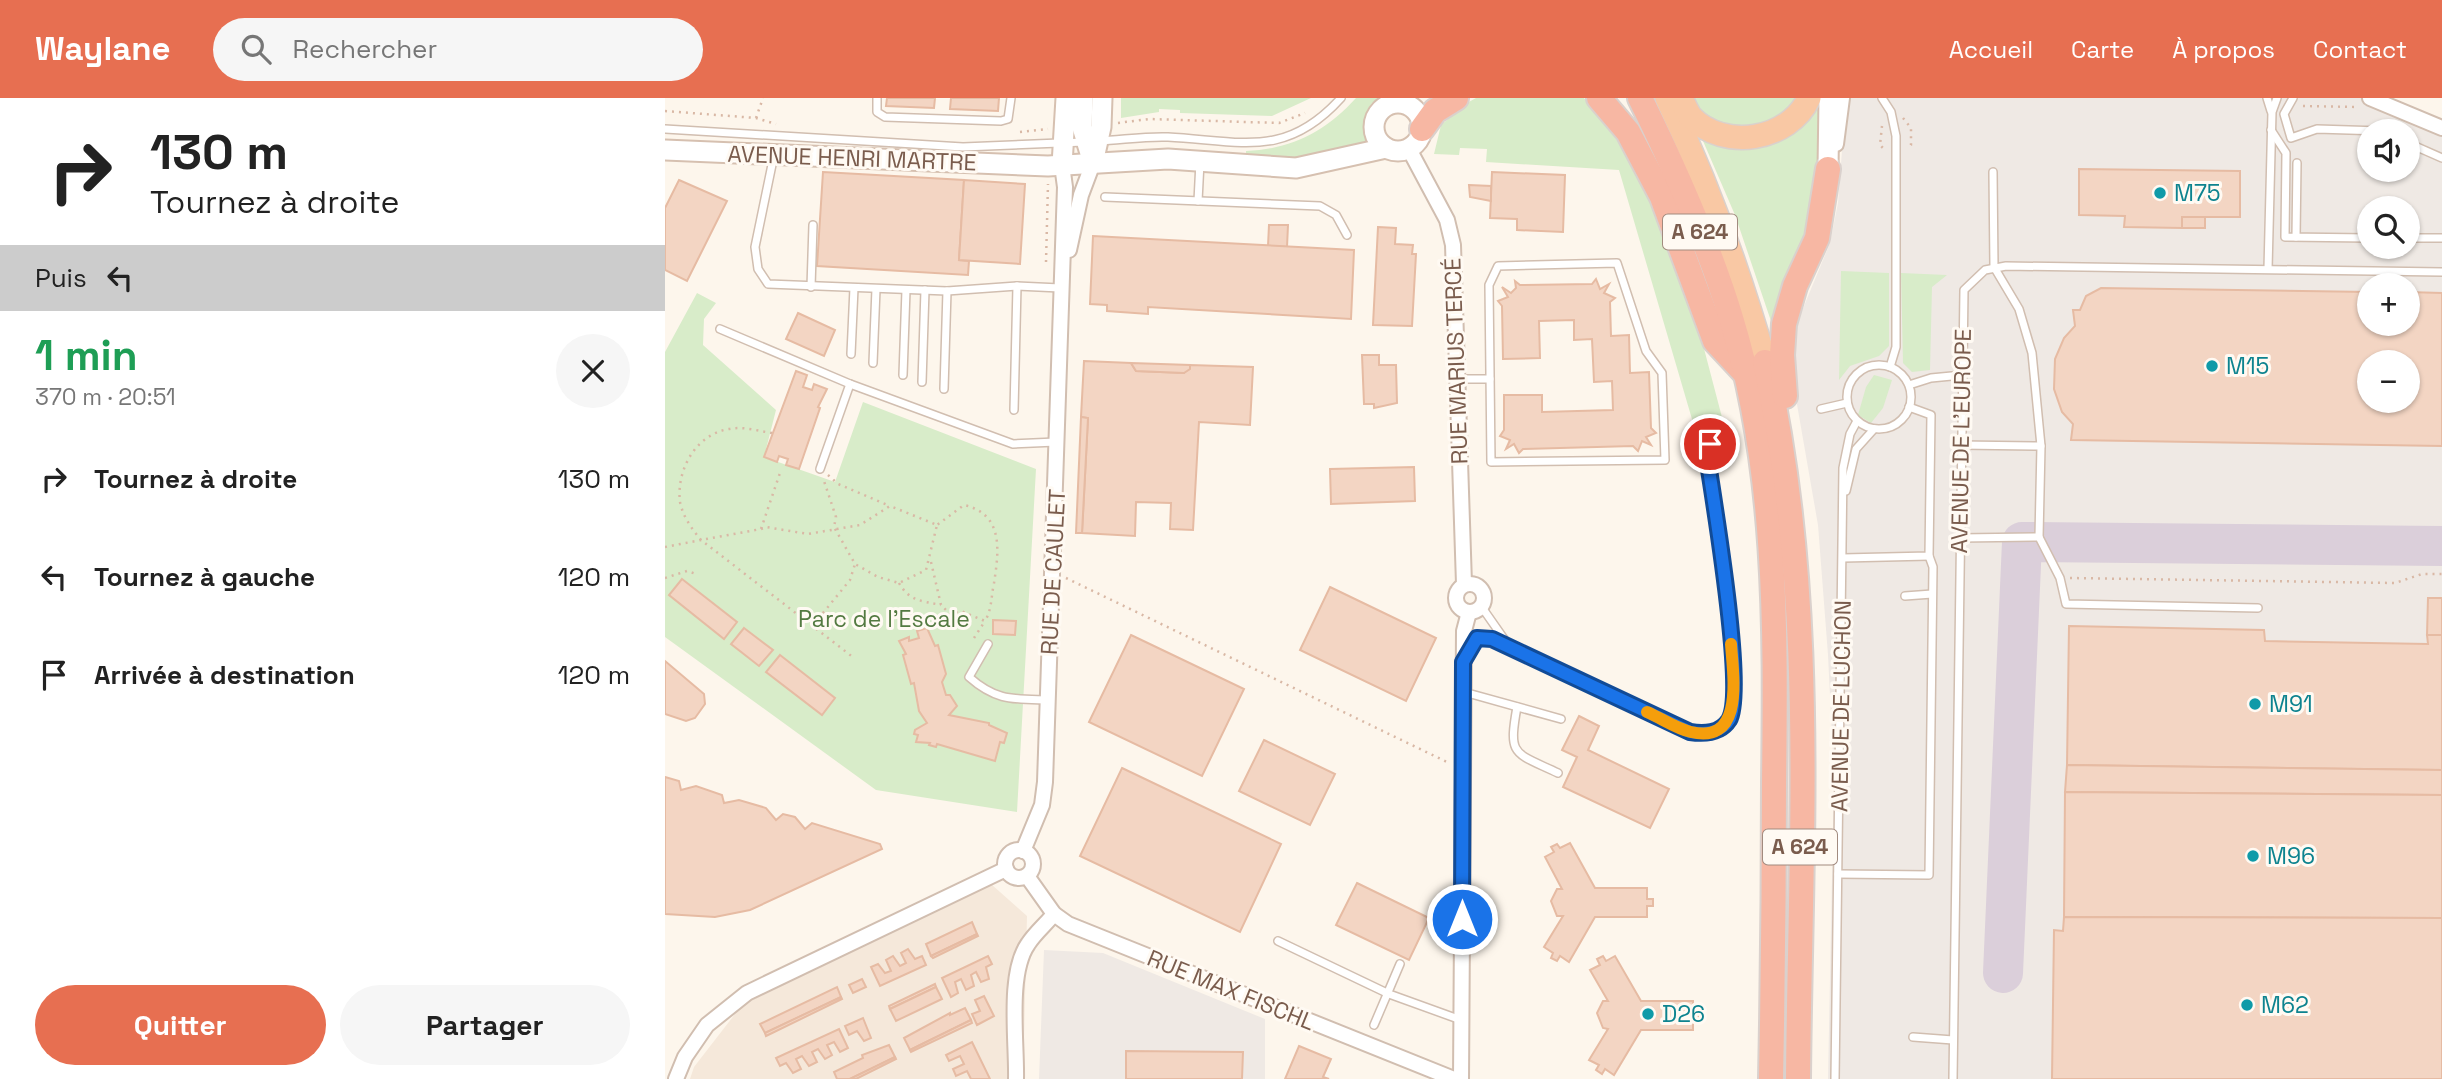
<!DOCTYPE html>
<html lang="fr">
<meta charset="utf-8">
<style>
body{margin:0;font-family:"Space Grotesk",sans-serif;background:#f6f6f6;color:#222;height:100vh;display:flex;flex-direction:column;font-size:26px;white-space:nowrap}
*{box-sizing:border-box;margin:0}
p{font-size:23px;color:#767676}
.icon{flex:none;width:38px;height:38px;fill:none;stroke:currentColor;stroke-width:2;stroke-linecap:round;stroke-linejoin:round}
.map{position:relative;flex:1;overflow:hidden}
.sheet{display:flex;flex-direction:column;background:#fff;width:665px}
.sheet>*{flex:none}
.hud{background:#fff;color:#222;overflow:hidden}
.controls{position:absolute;left:1692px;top:21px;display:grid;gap:14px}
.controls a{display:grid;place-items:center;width:63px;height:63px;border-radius:50%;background:#fff;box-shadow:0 2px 5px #0004;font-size:35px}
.pin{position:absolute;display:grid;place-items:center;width:60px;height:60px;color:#fff;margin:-30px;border:4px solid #fff;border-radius:50%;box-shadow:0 2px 7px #0007}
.me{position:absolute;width:77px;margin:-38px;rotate:0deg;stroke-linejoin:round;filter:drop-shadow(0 0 5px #0008)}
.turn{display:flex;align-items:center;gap:24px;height:147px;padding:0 35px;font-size:32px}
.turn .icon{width:91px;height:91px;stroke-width:2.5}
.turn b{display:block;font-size:49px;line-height:60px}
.then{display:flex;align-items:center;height:66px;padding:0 35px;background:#0003;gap:14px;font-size:26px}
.round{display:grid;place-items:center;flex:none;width:74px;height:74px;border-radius:37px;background:#f6f6f6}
.overview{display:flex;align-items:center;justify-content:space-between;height:119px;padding:0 35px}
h1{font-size:42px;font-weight:600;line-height:52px;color:#1e9e55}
.action{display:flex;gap:14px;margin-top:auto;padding:14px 35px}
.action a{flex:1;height:80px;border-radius:42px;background:#e76f51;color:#fff;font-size:28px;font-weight:600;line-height:80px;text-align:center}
.action a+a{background:#f6f6f6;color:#222}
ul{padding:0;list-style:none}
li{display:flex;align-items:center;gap:21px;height:98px;padding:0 35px}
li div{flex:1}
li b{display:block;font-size:26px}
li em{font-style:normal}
header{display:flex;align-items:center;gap:42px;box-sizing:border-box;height:98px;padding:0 35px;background:#e76f51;color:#fff}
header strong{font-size:33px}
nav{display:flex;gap:38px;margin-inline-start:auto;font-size:24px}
.search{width:490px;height:63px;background:#f6f6f6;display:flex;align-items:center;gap:18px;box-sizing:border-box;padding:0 24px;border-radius:38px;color:#767676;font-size:26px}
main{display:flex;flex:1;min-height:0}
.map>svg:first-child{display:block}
.residential{fill:#f5e8da}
.industrial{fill:#efe9e4;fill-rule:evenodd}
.green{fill:#d8ecc9}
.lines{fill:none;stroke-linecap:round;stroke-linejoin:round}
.taxiway{stroke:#dbcfda;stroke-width:40}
.building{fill:#f3d5c3;stroke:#e6bba3;stroke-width:2;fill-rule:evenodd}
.service-casing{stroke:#d1beb0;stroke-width:10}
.minor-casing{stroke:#d1beb0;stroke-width:18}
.secondary-casing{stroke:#d6c0b0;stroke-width:23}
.trunk-casing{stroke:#dad1cd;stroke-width:26}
.motorway-casing{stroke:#dad1cd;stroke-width:28}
.path{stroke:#d9b8a5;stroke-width:2.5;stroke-dasharray:2 5;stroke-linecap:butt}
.service{stroke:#fff;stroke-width:7}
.minor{stroke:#fff;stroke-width:14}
.secondary{stroke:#fff;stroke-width:19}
.trunk{stroke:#f9c8a4;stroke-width:23}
.motorway{stroke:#f7b7a3;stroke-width:24}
.route-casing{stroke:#114b97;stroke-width:18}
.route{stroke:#1a73e8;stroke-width:12}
.slow{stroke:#f59e0b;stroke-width:12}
.culture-dot{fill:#0f9aa8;stroke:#fffaf3;stroke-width:2.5}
.labels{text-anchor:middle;stroke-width:6;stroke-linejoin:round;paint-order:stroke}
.shield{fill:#fffaf3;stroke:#a28b7f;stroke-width:2}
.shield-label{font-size:21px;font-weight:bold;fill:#7a5c4d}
.street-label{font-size:23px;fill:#7a5c4d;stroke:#fffaf3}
.culture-label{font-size:23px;fill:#0d838f;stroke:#fffaf3;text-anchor:start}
.park-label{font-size:23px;fill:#537a41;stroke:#fffaf3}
</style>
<header>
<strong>Waylane</strong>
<div class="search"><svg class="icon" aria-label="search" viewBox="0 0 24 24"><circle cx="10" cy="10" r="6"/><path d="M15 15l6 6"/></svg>Rechercher</div>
<nav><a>Accueil</a><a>Carte</a><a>À propos</a><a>Contact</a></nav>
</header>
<main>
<section class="sheet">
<div class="hud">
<div class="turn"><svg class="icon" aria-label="right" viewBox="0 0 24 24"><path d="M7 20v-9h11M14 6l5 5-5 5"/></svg><div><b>130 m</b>Tournez à droite</div></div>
<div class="then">Puis<svg class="icon" aria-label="left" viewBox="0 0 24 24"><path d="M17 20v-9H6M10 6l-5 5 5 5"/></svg></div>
</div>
<div class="overview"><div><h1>1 min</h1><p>370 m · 20:51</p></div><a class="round"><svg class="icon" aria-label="close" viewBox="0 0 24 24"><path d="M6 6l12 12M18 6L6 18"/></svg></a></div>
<ul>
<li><svg class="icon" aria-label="right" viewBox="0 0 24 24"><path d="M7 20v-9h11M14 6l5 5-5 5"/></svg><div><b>Tournez à droite</b></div><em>130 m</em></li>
<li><svg class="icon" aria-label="left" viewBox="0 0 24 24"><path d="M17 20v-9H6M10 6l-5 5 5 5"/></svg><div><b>Tournez à gauche</b></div><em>120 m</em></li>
<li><svg class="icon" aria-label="arrive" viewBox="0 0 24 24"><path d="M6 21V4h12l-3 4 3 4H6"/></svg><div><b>Arrivée à destination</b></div><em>120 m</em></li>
</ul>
<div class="action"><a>Quitter</a><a>Partager</a></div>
</section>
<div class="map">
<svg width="1777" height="981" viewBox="0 0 1777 981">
<rect width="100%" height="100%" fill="#fdf6ec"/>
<path class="residential" d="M326 786 362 818 358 981H25L29 969 77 907Z"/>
<g class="industrial">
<path d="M1181 0H1705L1777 30V981H1163L1169 679 1163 557 1153 427 1122 249 1165 145 1173 105ZM1704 33H1743V72H1704ZM1704 110H1743V149H1704ZM1704 187H1743V226H1704ZM1704 264H1743V303H1704Z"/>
<path d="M379 852 438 855 600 921V981H374Z"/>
</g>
<g class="green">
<path d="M456 0H646L607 18 515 15V12L494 11V14L456 20Z"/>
<path d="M691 0H714C697 10 698 27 701 45L644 60 581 58V53C627 51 660 34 691 0Z"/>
<path d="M811 0H919L966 60 985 102 1037 243 1059 327 1029 328 954 72 821 64 822 51 795 50 794 57 769 56 776 27 783 21 782 16Z"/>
<path d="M1024 0H1134L1120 15 1100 26 1078 31 1043 21Z"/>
<path d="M1156 0V49L1145 131 1108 229 1070 117 1035 36 1065 44Z"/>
<path d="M1176 173 1224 175V248L1214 258 1185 268 1174 282Z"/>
<path d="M1236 175 1282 177 1267 189 1265 272 1247 274 1238 265Z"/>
<path d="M32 195 51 205 39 221 38 247 111 312 99 359 170 384 198 304 371 371 352 714 211 692 0 539V254Z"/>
<path d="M1209 277 1227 282 1218 310 1206 325 1193 317 1201 289Z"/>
</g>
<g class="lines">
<path class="taxiway" d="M1338 875 1357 444 1777 448"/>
</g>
<g class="building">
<path d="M222 0H270L269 10 221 8Z"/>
<path d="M286 0H334L333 13 285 11Z"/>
<path d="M1414 71 1575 73V119H1517V130L1459 129 1460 118 1414 117Z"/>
<path d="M158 74 299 82 294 162 304 163 303 177 152 168Z"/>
<path d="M827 74 900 77 898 134 852 132V121L825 120Z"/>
<path d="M14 82 62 103 22 183 0 172V110Z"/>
<path d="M299 82 360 86 355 166 294 162Z"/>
<path d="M804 87 826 88V103L805 99Z"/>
<rect x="1517" y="119" width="23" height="11"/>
<path d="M604 127H623L622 149 603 148Z"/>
<path d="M713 129 731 130 730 146 748 147 747 156H751L747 228 708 227Z"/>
<path d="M428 138 689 152 686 221 483 209V216L442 213V207L425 206Z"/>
<path d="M931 181 935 191 944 186 939 195 950 200 945 204 946 238 964 237 965 275 984 274 986 330 991 335 981 339 986 347 977 343 973 353 968 348 858 351 854 355 849 346 841 351 845 342 835 338 839 332V297H877V314L948 312 947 283 929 284 927 241 909 242V222L874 223 875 260 838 261 837 208 833 203 843 199 837 189 846 195 851 190 850 183 855 187 927 186Z"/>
<path d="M1436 190 1704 194V226H1743V194L1777 195V348L1406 342 1408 326 1397 314 1389 291 1390 261 1399 240 1410 228 1408 212H1415L1421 198ZM1704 264H1743V303H1704Z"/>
<path d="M133 215 170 232 159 258 121 241Z"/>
<path d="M697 257H714V267H731L732 305 709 310V306H699Z"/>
<path d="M419 263 466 265 471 273 519 275 525 267 588 269 585 327 534 324 528 432 505 431 506 405 471 404 470 438 417 435 423 320 416 319Z"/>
<path d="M466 265 525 267V271L519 275 471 273Z"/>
<path d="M131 273 142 277 138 289 147 292 149 286 162 291 153 309 155 310 134 371 121 367 123 361 114 358 112 364 99 359Z"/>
<path d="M416 319 423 320 417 435H411Z"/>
<path d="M749 369 750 403 666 406 665 371Z"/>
<path d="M17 481 72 524 59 541 4 497Z"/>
<path d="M665 489 771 540 741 603 635 552Z"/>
<path d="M1763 500H1777V537H1762Z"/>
<path d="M328 522 351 523 350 537 328 536Z"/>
<path d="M1404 528 1599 532 1600 543 1763 546 1762 537H1777V672L1402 667Z"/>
<path d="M79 530 108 552 94 568 66 546Z"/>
<path d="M262 530 270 548 273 547 281 576 277 584 281 597H285L292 608 284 617 324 625V627L342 635 339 645 335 644 334 648 330 663 272 646 271 649 264 647 265 645 251 644 253 637 249 636 250 632 262 625 254 613 249 585 246 586 238 557 241 556 234 543 244 539V543L254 540 252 533Z"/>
<path d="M466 537 579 591 537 678 424 624Z"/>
<path d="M115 557 170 600 157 617 101 574Z"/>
<path d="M0 563 39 596 40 606 30 620 21 623 0 616Z"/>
<path d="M914 618 934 628 923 652 1004 691 985 730 898 689 912 659 897 652Z"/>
<path d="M599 642 670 676 645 727 574 693Z"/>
<path d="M1402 667 1777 672V697L1400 694Z"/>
<path d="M457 670 616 746 575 834 415 758Z"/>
<path d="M0 679 14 683 16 692 31 688 57 697 59 705 74 702 101 710 111 722 118 716 130 719 140 731 147 725 215 746 217 751 85 812 50 819 0 816Z"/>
<path d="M1400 694 1777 697V820L1399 819Z"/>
<path d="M905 745 930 790H982V801H988V808H982V819H930L904 864 895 858 892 863 886 860 888 855 879 849 898 818H892L886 803 892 791H897L880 759 889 754 886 749 892 746 895 750Z"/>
<path d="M692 785 764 820 744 862 671 827Z"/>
<path d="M1399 819 1777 820V981H1387L1389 832 1398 833Z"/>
<path d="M307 824 312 836 266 858 261 846Z"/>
<path d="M312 836 313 838 268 860 266 858Z"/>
<path d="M243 851 250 861 257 858 261 867 215 888 206 869 213 866 220 875 226 873 221 862 228 858 235 868 241 865 236 855Z"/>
<path d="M323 858 327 866 321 869 324 881 316 884 311 874 306 877 309 888 301 892 296 881 290 884 293 895 286 899 277 880Z"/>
<path d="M938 858 941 863 950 858 976 903H1028V914H1034V921H1028V932H976L949 977 940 971 937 976 931 972 934 967 924 962 943 931 938 930 932 915 938 903H943L925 872 935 867 932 861Z"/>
<path d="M197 881 201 889 188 895 184 887Z"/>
<path d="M270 886 271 889 225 911 224 908Z"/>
<path d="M172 889 176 899 100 935 95 926Z"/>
<path d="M271 889 277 901 231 923 225 911Z"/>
<path d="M319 898 329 918 312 927 307 916 315 913 310 902Z"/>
<path d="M176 899 177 901 101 938 100 935Z"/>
<path d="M300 910 306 922 245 952 239 940 285 915V917Z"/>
<path d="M198 920 206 940 199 943 192 933 184 937 180 928Z"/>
<path d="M306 922 307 925 246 954 245 952Z"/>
<path d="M174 931 183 950 175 954 169 944 162 947 167 957 160 961 153 951 147 954 152 964 144 968 137 958 131 961 136 971 128 975 121 965 115 968 111 960Z"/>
<path d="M307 944 325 981H306L302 973 291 978 288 971 299 966 295 958 284 963 281 957Z"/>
<path d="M224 947 230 959 185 981H172L169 974 198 960 197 957Z"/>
<path d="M634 948 666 961 658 979 664 981H620Z"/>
<path d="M461 953 578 954 577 981H461Z"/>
<path d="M230 959 231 961 191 981H185Z"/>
</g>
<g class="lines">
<g class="service-casing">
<g id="service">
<path d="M212 0V14L220 19 336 23 343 21 346 0"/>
<path d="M1217 0 1226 14 1231 38V249L1225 269"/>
<path d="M1602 0 1606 13"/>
<path d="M1628 0 1619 16 1626 40 1652 31 1716 33"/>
<path d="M0 31 298 49 419 44"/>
<path d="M1606 32 1621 55 1620 139 1704 140"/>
<path d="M434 43C457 42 480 38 503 39 577 43 621 61 676 0"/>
<path d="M1743 45 1777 60"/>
<path d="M109 57 90 149 93 171 103 186 282 193 352 188 395 190"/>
<path d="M1328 74 1329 169 1354 211 1367 255 1376 348 1374 439"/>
<path d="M440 99 655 108 671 117 682 137"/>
<path d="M533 103 535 64"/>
<path d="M1631 139 1632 65"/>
<path d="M1743 140H1777"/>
<path d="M952 165 981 253 997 275 1000 362 826 364 824 187 833 168Z"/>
<path d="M1603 171 1607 14 1612 0"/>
<path d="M146 189 148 127"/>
<path d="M55 231 185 286 348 346 391 344"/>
<path d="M186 256 189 190"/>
<path d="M208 265 211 191"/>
<circle cx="1214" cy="299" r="32"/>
<path d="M238 277 241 192"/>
<path d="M792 281H825"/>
<path d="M257 284 260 192"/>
<path d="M1244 287 1266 280 1297 277"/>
<path d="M279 291 282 193"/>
<path d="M1156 311 1182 305"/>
<path d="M349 312 352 188"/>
<path d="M1295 347 1376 348"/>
<path d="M155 371 185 286"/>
<path d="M1181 393 1191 351 1209 331"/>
<path d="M1295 440 1374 439 1395 480 1401 506 1593 510"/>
<path d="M1178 460 1264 458 1266 317 1244 309"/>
<path d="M1240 498 1267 496"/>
<path d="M816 508 844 548 1025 634C1039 636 1055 636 1064 622 1081 594 1049 406 1043 365 1044 351 1045 339 1059 333"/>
<path d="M323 546 304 579C331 603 348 601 382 602"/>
<path d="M802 557 812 540 818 538 841 547"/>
<path d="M799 594 896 621"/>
<path d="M852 609C843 659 849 654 893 675"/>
<path d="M1173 776 1264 777 1268 469 1264 458"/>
<path d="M613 843 724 896 796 922"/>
<path d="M709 927 735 866"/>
<path d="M1248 939 1288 942"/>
<path d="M1170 981 1178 370 1185 336 1192 323"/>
<path d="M1288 981 1299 192 1320 172 1341 168 1777 174"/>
</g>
</g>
<g class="minor-casing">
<g id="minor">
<path d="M1705 0 1777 30"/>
<path d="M1171 46 1177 0"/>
<path d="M744 51 782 122 788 147 799 486"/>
<path d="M404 152 416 97 428 65"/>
<circle cx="805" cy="500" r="14"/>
<circle cx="354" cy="766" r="14"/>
<path d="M358 753 377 707 380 684 400 89 397 67"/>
<path d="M362 778 389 816 403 826 789 981"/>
<path d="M11 981 20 959 42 927 82 895 341 771"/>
<path d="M351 981C352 944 342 876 363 846 370 835 381 826 389 816"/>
<path d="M796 981 799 533 804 514"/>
</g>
</g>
<g class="secondary-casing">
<g id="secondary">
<path d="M418 0 417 29 428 65"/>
<circle cx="733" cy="29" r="24"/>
<path d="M0 52 383 68 503 61 631 70 721 50"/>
<path d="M428 65 436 29 437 0"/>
<path d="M397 67 401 0"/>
<path d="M1163 71 1164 0"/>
</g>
</g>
<g class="trunk-casing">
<g id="trunk">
<path d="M1002 0C1043 86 1074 173 1100 264"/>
<path d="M1016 0C1019 6 1022 14 1026 19 1059 53 1124 43 1144 0"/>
</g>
</g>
<g class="motorway-casing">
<g id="motorway">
<path d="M934 0 963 34 997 99 1050 243 1078 273"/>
<path d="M975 0C1010 71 1043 144 1066 220 1112 370 1111 529 1109 685 1109 784 1108 882 1106 981"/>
<path d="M757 31 770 13 791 0"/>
<path d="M1100 264C1153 499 1135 742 1133 981"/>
<path d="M1120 298 1117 257 1119 226 1130 188 1152 140 1163 71"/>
</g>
</g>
<g class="path">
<path d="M744 8 745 0"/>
<path d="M1638 8 1694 9"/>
<path d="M0 13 91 20 111 26"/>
<path d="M91 20 98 0"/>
<path d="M1238 20 1246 30V47L1243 51"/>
<path d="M453 25 484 21 614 25 640 15"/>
<path d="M1217 28 1215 47 1221 53"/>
<path d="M355 34 383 31"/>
<path d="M381 164 383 86"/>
<path d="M107 335C93 333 78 328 64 331 31 336 11 372 15 404 18 419 27 431 36 442L96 431 116 372"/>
<path d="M163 377 173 386 225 408"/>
<path d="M96 431 101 429 143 436 195 427 225 408 272 427 261 472 234 485 213 479 190 466 169 429 171 419 158 380"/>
<path d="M0 449 36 442 189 560"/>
<path d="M266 464 276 507 285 516 296 513 320 523C327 511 326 499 329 485 334 453 339 416 299 407L272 427"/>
<path d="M0 480 22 473 31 476"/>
<path d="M401 480 782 664"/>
<path d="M1405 480 1730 485 1757 476H1777"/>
<path d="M234 485C244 503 257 503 276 507"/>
<path d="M149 526 185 482 190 466"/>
<path d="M309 540 320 523"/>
</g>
<use href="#service" class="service"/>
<use href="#minor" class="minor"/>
<use href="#secondary" class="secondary"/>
<use href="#trunk" class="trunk"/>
<use href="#motorway" class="motorway"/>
</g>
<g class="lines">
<g class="route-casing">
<path id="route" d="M797 821 798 564 812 540 827 541 1025 634C1039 636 1055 636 1064 622 1081 594 1049 406 1043 365L1045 346"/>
</g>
<use href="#route" class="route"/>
<path class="slow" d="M982 614C996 620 1012 631 1026 634 1080 647 1068 577 1066 546"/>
</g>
<g class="culture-dot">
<circle cx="1495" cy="95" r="7"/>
<circle cx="1547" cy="268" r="7"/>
<circle cx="1590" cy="606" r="7"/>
<circle cx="1588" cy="758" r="7"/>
<circle cx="1582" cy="907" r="7"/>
<circle cx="983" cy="916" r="7"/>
</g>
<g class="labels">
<g class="shield">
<rect x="998" y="116.5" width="74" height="35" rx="5"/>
<rect x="1098" y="731.5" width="74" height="35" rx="5"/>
</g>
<g class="shield-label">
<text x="1035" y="141">A 624</text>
<text x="1135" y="756">A 624</text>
</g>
<g class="street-label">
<text transform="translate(187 60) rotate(2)" y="8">AVENUE HENRI MARTRE</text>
<text transform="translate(791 263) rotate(-92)" y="8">RUE MARIUS TERCÉ</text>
<text transform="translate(1296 343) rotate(-89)" y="8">AVENUE DE L'EUROPE</text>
<text transform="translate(388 474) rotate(-87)" y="8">RUE DE CAULET</text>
<text transform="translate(1176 608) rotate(-89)" y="8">AVENUE DE LUCHON</text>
<text transform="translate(566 892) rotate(22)" y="8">RUE MAX FISCHL</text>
</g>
<g class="culture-label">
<text x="1509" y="103">M75</text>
<text x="1561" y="276">M15</text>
<text x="1604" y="614">M91</text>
<text x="1602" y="766">M96</text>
<text x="1596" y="915">M62</text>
<text x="997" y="924">D26</text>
</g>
<g class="park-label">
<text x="219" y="529">Parc de l’Escale</text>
</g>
</g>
</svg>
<div class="controls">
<a><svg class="icon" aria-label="sound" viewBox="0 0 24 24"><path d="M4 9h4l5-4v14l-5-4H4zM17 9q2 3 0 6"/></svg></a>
<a><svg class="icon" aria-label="search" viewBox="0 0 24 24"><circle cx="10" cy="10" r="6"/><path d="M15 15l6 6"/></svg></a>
<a>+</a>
<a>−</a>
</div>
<div class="pin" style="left:1045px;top:346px;background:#d93025"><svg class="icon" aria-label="arrive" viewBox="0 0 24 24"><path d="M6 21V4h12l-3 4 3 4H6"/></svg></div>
<svg class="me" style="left:797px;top:821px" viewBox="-20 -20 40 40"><circle r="17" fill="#1a73e8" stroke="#fff" stroke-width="3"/><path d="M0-11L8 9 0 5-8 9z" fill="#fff"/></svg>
</div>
</main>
